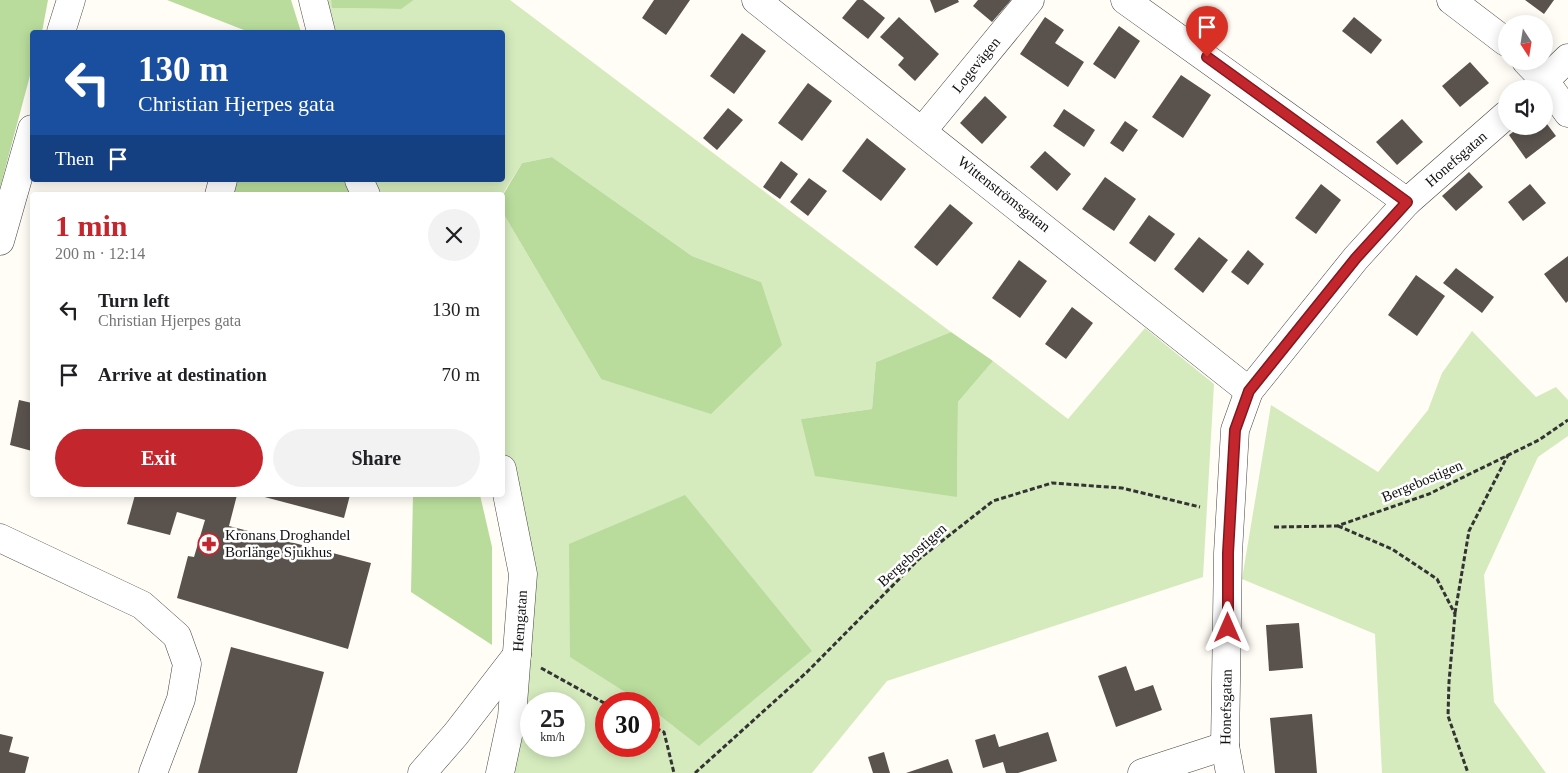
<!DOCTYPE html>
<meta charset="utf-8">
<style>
body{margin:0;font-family:"Times New Roman",serif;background:#f2f2f2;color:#202124;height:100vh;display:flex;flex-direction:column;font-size:19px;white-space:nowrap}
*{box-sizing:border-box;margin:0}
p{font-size:16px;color:#757577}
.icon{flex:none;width:28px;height:28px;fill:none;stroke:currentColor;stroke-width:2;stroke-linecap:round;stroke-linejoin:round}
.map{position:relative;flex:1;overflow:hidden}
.side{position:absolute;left:30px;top:192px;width:475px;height:305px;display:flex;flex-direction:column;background:#fff;border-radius:5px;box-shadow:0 2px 12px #0003}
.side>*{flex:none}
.banner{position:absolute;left:30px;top:30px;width:475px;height:152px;border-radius:5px;box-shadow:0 2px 12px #0003;background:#1a4fa0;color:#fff;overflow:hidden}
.needle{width:32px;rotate:168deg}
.controls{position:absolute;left:1498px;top:15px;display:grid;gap:10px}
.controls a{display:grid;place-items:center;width:55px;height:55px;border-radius:50%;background:#fff;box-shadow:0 2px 12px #0003;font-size:25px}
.speed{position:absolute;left:520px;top:692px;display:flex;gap:10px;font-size:25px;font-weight:700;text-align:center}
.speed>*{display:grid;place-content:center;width:65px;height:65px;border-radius:50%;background:#fff;box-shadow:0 2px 12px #0003;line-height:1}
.speed small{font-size:12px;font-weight:400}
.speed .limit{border:8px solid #d22;background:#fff;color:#111}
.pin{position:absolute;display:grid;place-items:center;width:42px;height:42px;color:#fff;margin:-51px -21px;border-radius:50% 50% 50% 0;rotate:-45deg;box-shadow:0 0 5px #0007}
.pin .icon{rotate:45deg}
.me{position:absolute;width:55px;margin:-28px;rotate:0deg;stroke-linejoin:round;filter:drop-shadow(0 0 4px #0008)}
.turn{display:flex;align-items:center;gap:18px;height:105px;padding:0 25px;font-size:22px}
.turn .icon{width:65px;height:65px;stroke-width:2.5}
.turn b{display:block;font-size:35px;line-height:42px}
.then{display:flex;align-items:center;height:48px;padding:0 25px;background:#0003;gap:10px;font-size:19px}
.round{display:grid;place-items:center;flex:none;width:52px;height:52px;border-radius:26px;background:#f2f2f2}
.head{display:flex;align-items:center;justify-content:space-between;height:85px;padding:0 25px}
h1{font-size:30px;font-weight:600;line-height:38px;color:#c4262e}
.cta{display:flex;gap:10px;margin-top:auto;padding:10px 25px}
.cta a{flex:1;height:58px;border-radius:30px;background:#c4262e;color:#fff;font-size:20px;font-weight:600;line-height:58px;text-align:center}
.cta a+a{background:#f2f2f2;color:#202124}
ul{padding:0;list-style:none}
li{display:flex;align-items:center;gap:15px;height:65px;padding:0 25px}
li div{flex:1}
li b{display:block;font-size:19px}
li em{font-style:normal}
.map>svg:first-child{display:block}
.green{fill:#d5ebbd;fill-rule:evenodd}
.forest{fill:#b9dc9c}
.building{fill:#5a524d}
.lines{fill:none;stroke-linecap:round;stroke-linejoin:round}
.minor-casing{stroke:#444;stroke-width:29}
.path{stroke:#333;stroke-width:3;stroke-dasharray:5 2.5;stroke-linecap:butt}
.minor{stroke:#fff;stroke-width:28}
.route-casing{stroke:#7f191e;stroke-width:12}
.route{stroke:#c4262e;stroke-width:9}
.labels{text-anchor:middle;stroke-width:5;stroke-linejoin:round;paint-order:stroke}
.street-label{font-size:15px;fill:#111;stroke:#fff}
.poi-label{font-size:15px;fill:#111;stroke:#fff;text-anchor:start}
</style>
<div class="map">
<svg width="1568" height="773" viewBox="0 0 1568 773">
<rect width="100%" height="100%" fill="#fffdf5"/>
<g class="green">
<path d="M322 0H331L333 8 400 9 414 0H510L951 332 876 362 872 409 801 419 957 497 958 402 993 361 1068 419 1145 328 1214 384 1203 577 887 681 812 773H510L532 634 531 572 509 464 503 451V213L601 379 761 282 692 256 552 157 522 163 502 195H377L369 180H502V32H330ZM811 651 664 716 649 707V746H606V704H644ZM531 704H574V746H531Z"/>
<path d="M1472 331 1536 397 1556 387 1568 400V436L1538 457 1484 575 1494 702 1546 773H1382L1375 634 1242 579 1271 405 1378 472 1428 410 1442 373Z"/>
</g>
<g class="forest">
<path d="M0 0H48L42 32H32V68L0 188Z"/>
<path d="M167 0H291L301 32H249Z"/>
<path d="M331 0H414L401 9 332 8Z"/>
<path d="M552 157 692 256 761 282 782 345 711 414 601 379 503 213V195L522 163Z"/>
<path d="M229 180H347L352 195H225Z"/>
<path d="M951 332 993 361 958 402 957 497 815 476 801 419 872 409 876 362Z"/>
<path d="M413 495H480L492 547V645L411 592Z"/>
<path d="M685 495 812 651 699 746 649 707V704H644L570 657 569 544Z"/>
</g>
<g class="building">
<path d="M654 0H690L666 35 642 18Z"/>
<path d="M857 0H863L885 18 868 39 842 18Z"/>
<path d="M930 0H958L959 2 935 13Z"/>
<path d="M978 0H1011L992 22 973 6Z"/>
<path d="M1525 0H1554L1544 14Z"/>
<path d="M899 17 939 54 915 81 898 65 904 58 880 37Z"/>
<path d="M1045 17 1064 30 1055 43 1084 62 1068 87 1020 54Z"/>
<path d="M1354 17 1382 40 1371 54 1342 31Z"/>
<path d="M1119 26 1140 41 1115 79 1093 64Z"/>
<path d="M742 33 766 51 734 94 710 76Z"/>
<path d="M1470 62 1489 83 1460 107 1442 86Z"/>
<path d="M1181 75 1211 95 1183 138 1152 117Z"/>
<path d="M808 83 832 101 802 141 778 123Z"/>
<path d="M985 96 1007 117 982 144 960 123Z"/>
<path d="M728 108 743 120 717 150 703 138Z"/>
<path d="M1064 109 1095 130 1084 147 1053 126Z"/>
<path d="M1402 119 1423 142 1397 165 1376 142Z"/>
<path d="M1544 120 1556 136 1526 159 1509 135 1521 126H1544Z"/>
<path d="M1125 121 1138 130 1123 152 1110 143Z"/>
<path d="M867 138 906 169 881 201 842 171Z"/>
<path d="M1045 151 1071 174 1057 191 1030 167Z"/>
<path d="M781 161 798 174 780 199 763 187Z"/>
<path d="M1469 172 1483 187 1456 211 1442 196Z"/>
<path d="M1105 177 1136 199 1114 231 1082 209Z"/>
<path d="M809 178 827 191 808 216 790 202Z"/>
<path d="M1321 184 1341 200 1316 234 1295 218Z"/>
<path d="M1530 184 1546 203 1523 221 1508 202Z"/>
<path d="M950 204 973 223 937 266 914 247Z"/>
<path d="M1149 215 1175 234 1155 262 1129 243Z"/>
<path d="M1199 237 1228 260 1203 293 1174 269Z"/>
<path d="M1248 250 1264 264 1248 285 1231 272Z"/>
<path d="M1568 256V301L1566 303 1544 274Z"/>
<path d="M1019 260 1047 281 1020 318 992 298Z"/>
<path d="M1456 268 1494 297 1482 313 1443 283Z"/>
<path d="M1416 275 1445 296 1417 336 1388 315Z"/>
<path d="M1072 307 1093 323 1066 359 1045 344Z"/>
<path d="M19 400 32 403V451L10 445Z"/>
<path d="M135 495H237L229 526 371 563 348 649 177 598 188 556 194 557 205 520 177 512 170 535 127 524Z"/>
<path d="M257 495H350L344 518Z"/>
<path d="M1299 623 1303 668 1269 671 1266 625Z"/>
<path d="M231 647 324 672 297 773H198Z"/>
<path d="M1126 666 1135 691 1153 685 1162 710 1116 727 1098 676Z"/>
<path d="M1312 714 1317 773H1275L1270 718Z"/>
<path d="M1048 732 1057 761 1018 773H1006L1003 762 983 768 975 740 995 734 999 747Z"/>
<path d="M0 734 13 737 9 752 29 757 25 773H0Z"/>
<path d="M884 752 890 773H873L868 757Z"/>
<path d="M948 759 953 773H906Z"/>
</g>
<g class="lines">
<g class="minor-casing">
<g id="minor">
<path d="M313 0 321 32"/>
<path d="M756 0 1249 391"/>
<path d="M1125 0 1407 202"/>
<path d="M1451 0 1506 42"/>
<path d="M61 32 71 0"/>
<path d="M1526 61 1545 81 1568 113"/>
<path d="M1536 89 1568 58"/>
<path d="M923 130 1030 0"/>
<path d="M359 180 366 195"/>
<path d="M219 195 223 180"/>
<path d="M0 241 32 129"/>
<path d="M0 538 142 605 177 636 187 664 181 699 153 773"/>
<path d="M422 773 456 734 517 655"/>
<path d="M500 773 512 717 523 574 502 469"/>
<path d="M1142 773 1225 746"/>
<path d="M1230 773 1225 746 1228 553 1235 430 1249 391 1356 258 1407 202 1506 115"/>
</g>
</g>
<g class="path">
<path d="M1338 526 1392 549 1437 579 1455 614 1449 682 1448 716 1468 773"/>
<path d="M1274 527 1337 526 1429 494 1539 440 1568 420"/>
<path d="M1455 613 1469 531 1508 455"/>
<path d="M541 668 606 704"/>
<path d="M649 725 664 732 674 773"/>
<path d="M695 773 807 672 919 559 993 501 1052 483 1122 488 1200 507"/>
</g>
<use href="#minor" class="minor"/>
</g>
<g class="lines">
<g class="route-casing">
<path id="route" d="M1207 57 1407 202 1356 258 1249 391 1235 430 1228 553V628"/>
</g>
<use href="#route" class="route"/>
</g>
<defs>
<g id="pharmacy-ring" transform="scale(1.125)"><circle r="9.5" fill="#fff" stroke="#c4262e" stroke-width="1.5"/><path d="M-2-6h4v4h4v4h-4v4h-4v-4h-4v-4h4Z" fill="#c4262e"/></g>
</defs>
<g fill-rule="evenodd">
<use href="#pharmacy-ring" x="209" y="544"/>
</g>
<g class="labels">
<g class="street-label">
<text transform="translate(976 65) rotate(-51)" y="5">Logevägen</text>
<text transform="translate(1456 159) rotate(-41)" y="5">Honefsgatan</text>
<text transform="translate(1004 194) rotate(38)" y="5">Wittenströmsgatan</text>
<text transform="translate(1422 481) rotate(-23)" y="5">Bergebostigen</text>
<text transform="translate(912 555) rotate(-42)" y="5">Bergebostigen</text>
<text transform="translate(520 621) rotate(-86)" y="5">Hemgatan</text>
<text transform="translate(1226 707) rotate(-89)" y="5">Honefsgatan</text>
</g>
<g class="poi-label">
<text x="225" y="540">Kronans Droghandel<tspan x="225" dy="17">Borlänge Sjukhus</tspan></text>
</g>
</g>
</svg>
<div class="controls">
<a><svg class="needle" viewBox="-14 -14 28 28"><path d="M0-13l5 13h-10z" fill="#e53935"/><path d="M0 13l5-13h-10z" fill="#757577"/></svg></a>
<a><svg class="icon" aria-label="sound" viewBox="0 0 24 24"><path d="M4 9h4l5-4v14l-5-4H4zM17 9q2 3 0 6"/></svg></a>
</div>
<div class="speed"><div>25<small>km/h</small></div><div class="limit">30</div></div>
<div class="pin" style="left:1207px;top:57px;background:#d93025"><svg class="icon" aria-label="arrive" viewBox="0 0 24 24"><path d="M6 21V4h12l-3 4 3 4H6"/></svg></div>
<svg class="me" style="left:1228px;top:628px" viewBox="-20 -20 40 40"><path d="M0-17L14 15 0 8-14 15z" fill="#c4262e" stroke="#fff" stroke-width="4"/></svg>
<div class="banner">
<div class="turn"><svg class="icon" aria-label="left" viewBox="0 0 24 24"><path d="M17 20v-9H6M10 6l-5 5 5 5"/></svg><div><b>130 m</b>Christian Hjerpes gata</div></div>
<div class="then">Then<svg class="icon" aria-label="arrive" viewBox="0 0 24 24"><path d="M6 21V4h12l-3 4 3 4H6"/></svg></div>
</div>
<section class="side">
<div class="head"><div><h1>1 min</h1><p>200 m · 12:14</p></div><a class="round"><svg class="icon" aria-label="close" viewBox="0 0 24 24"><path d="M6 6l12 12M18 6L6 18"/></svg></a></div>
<ul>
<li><svg class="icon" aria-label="left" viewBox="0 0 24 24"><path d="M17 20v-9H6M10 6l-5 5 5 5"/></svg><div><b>Turn left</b><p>Christian Hjerpes gata</p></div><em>130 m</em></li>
<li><svg class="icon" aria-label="arrive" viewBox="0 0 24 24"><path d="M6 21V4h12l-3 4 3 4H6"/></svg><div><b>Arrive at destination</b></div><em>70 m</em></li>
</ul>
<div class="cta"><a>Exit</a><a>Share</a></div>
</section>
</div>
